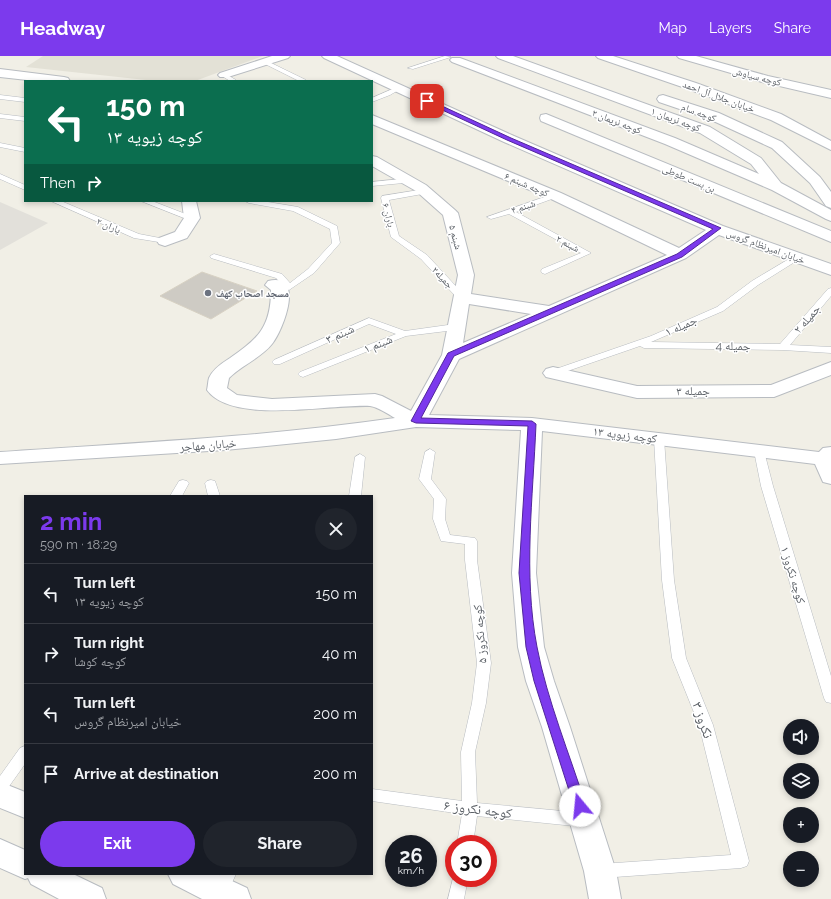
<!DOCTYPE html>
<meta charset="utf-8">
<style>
body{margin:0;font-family:Raleway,"Noto Naskh Arabic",sans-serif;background:#20242c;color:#f1f3f6;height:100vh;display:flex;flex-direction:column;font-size:15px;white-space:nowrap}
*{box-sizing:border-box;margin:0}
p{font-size:13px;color:#9ea1a6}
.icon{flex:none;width:22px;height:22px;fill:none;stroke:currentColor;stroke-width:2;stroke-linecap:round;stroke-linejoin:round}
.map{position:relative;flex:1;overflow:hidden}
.details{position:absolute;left:24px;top:439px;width:349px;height:380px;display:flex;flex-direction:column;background:#171b24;border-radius:0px;box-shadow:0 2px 6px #0003}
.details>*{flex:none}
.banner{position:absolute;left:24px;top:24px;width:349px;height:122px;border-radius:0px;box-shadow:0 2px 6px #0003;background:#0b6e4f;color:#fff;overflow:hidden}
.tools{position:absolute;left:783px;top:663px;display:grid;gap:8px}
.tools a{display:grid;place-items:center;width:36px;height:36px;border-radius:50%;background:#171b24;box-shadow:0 2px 6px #0003;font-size:20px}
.speed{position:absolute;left:385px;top:779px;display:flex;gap:8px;font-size:20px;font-weight:700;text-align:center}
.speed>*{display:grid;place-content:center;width:52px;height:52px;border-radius:50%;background:#171b24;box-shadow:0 2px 6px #0003;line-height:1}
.speed small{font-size:10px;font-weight:400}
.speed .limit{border:6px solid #d22;background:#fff;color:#111}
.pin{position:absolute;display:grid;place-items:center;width:34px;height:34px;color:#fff;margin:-17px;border-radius:8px;box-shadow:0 2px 6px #0006}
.me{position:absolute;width:44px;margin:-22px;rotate:343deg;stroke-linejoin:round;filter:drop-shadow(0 0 3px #0008)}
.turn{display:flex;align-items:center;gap:14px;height:84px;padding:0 16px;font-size:18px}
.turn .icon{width:52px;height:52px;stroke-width:2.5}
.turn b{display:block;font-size:28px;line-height:34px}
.then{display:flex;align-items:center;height:38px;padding:0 16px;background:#0003;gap:8px;font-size:15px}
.round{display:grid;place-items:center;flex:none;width:42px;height:42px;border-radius:21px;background:#20242c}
.summary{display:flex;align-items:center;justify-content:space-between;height:68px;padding:0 16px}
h1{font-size:24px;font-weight:700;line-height:30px;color:#7c3aed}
.primary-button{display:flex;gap:8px;margin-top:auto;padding:8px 16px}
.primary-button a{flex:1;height:46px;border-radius:24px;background:#7c3aed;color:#fff;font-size:16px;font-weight:700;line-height:46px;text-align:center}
.primary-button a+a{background:#20242c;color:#f1f3f6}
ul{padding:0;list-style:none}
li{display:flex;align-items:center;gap:12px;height:60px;padding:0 16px;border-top:1px solid #363941}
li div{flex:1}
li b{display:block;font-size:15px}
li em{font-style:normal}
header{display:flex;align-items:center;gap:24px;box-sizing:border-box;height:56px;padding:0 20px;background:#7c3aed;color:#fff}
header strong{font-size:19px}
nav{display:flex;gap:22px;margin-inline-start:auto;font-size:14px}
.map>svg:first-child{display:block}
.industrial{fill:#e2e0da}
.education{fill:#e3e1d6}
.building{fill:#cecbc4;stroke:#d7d1c3}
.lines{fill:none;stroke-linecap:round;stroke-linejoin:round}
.service-casing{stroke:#b8bcc1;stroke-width:1}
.minor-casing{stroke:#b8bcc1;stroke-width:2}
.service{fill:#fff;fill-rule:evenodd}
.minor{fill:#fff;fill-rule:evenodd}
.route{fill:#7c3aed;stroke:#51269a}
.worship-dot{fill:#6b7280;stroke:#fff;stroke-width:1.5}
.labels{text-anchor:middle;stroke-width:3;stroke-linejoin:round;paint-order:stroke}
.far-street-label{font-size:10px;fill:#5d6268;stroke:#fff}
.far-worship-label{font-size:10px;font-weight:bold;fill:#5b616d;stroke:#fff;text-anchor:start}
.street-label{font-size:12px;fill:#5d6268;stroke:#fff}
.near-street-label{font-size:14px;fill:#5d6268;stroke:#fff}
</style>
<header>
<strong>Headway</strong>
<nav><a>Map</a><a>Layers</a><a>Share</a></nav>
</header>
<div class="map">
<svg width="831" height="843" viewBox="0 0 831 843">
<rect width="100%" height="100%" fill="#f1efe6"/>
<path class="industrial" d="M0 146 48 167 0 194Z"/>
<path class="education" d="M43 0H263L195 25H155L26 11Z"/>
<path class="building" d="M202 216 257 235 211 263 160 240Z"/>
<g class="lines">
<g class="service-casing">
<g id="service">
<path d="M445 0 451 1 413 13 408 12Z"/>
<path d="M265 4 306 24 307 25H299L263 7 262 6Z"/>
<path d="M224 17 236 24 237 25H230L222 20 221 19Z"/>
<path d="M397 31 402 32 390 39 372 46V42Z"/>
<path d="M0 39 25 42V46L0 43Z"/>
<path d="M0 58 25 61V65L0 62Z"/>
<path d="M0 87 25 92V96L0 91Z"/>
<path d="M0 118 25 129V134L0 123Z"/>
<path d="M411 122 415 124 414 126 372 130V126Z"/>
<path d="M425 133H428V137L389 144 399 180 427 199 465 240 466 242 465 244H459L421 203 391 181 381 142 382 140Z"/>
<path d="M553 138H559L560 140 516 156 591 197 545 218 542 217 541 215 542 213 581 197 509 158 491 163 487 161Z"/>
<path d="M51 145H61L139 178 165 183 169 185 165 187 134 182Z"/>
<path d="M141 145H152L196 162 195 164H189Z"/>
<path d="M245 145H262L298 151 337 170 340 187 314 217 289 234 286 233 276 222 211 202 210 200 214 198 282 218 290 227 308 213 332 187 330 173 293 155 249 147Z"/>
<path d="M794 200H800L801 202 758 229 723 255 651 286 780 288 828 233 831 232V240L790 289 831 291V297L783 294 644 292 640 290 556 319H550L548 317 550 315 651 280 717 251 752 225Z"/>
<path d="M369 262 405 275 455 268 460 271 455 274 406 280 303 321 300 320 298 318 300 316 396 278 369 268 280 308H274L272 306 274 304Z"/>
<path d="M659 380 664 383 674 524 686 602 713 669 749 805 747 810 741 812 601 822 595 820 593 815 595 810 601 808 731 799 699 669 672 602 662 524 654 383Z"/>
<path d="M759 392 764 395 773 430 831 620V647L826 646 824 642 761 430 754 395Z"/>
<path d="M430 393 435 396 431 423 446 443 445 463 450 479 475 482 477 485V504L491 607 486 647 475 696 477 747 584 757 589 759 592 764 589 769 584 771 477 760 473 788H457L462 758 372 745V733L462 745 461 696 472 647 477 607 465 504V488L441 485 433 463 434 443 419 423 425 396Z"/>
<path d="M360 398 365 401 361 440H349L355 401Z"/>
<path d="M183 424 187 425 189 427 182 440H170L179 425Z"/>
<path d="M211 424 215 425 220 440H208L205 427 207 425Z"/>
<path d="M25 690V708L5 736 0 738V720L20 692Z"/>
<path d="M220 818H236L226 840 220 842 214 840 212 835Z"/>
<path d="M454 818V822H468L464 843H448Z"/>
</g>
</g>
<g class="minor-casing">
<g id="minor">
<path d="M272 0H290L288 2 228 21H220L218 19 220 17Z"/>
<path d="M322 0H337L514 80 723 170 831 208V219L719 179 686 202 459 303 429 359 532 362 819 396 823 392 831 391V428L823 426 815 408 542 375 536 517 544 591 554 625 570 671 616 815 621 843H589L584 815 542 671 526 625 518 591 512 517 521 374 416 371 336 383 225 394 0 408V396C132 387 264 381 395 362 388 358 378 351 370 350 331 348 232 369 207 334 208 330 208 325 209 322 213 313 222 307 230 302 258 283 271 271 271 234L265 229 268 225C306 216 283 274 272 288 261 302 242 309 229 322L227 332 237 339 272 343 375 338 382 340 411 355 442 299 458 219 443 159 416 135 372 110V100L377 101 426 129 455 154 458 157 474 219 471 238 549 250 667 199 551 143 372 68V59L561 137 679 192 706 174 504 86 324 2ZM469 248 531 258 463 287Z"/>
<path d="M496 0H513L710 71 761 102 781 127 831 154V165L826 163 772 134 665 88 452 6 450 4 452 2H460L675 82 759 118 751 108 700 77 498 2Z"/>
<path d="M596 0H613L696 27 781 58 831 85V94L771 64 688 33 598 2Z"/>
<path d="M677 0H696L768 20 831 34V42L762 26 679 2Z"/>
<path d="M0 13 64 21 68 22 70 25H36L0 21Z"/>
<path d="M663 39 719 57 782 86 820 121 831 136V152L826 150 810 127 772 92 709 63 659 46 657 43 659 40Z"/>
<path d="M546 58 831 175V186L541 65 540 62 541 59Z"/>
<path d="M182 145H196L200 162 187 182 165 190 159 188 157 185 159 182 175 176 184 162Z"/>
<path d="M831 306V319L774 341 637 342 546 321 543 317 546 313 553 311 637 330 771 329Z"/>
<path d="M0 726 25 736V762L0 752Z"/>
<path d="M0 783 25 794V818H73L102 832 106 843H59L31 828 28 822 25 823 0 812Z"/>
<path d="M168 818H217L247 832 251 843H202L173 828Z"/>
</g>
</g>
<use href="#service" class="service"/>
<use href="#minor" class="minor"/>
</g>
<path class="route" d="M425 44H429L511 82 721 172 682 201 454 300 421 362 532 365 536 368C533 442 523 518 537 591 547 644 570 699 586 750L585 754 580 756 576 754 574 750 534 625 526 591 519 517 528 370 416 367 411 365 448 297 677 198 713 173 507 84 425 46Z"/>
<circle class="worship-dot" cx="208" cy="237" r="4"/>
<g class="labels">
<g class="far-street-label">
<text transform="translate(757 20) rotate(14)" y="4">کوچه سیاوش</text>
<text transform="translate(719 40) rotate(20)" y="4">خیابان جلال آل احمد</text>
<text transform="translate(699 56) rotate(20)" y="4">کوچه سام</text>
<text transform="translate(676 63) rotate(20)" y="4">کوچه نریمان ۱</text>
<text transform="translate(617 65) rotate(21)" y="4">کوچه نریمان ۲</text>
<text transform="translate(689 122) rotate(23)" y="4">بن بست طوطی</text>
<text transform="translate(527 128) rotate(23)" y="4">کوچه شبنم ۶</text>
<text transform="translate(523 150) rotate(-18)" y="4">شبنم ۴</text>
<text transform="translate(389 159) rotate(76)" y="4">باران ۶</text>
<text transform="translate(109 169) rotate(23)" y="4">یاران ۲</text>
<text transform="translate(456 181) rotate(75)" y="4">شبنم ۵</text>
<text transform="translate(568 187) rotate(28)" y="4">شبنم ۲</text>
<text transform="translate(766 190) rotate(20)" y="4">خیابان امیرنظام گروس</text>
<text transform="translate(443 221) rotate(47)" y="4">جمیله۲</text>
</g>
<g class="far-worship-label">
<text x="216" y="241">مسجد اصحاب کهف</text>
</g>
<g class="street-label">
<text transform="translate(807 263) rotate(-49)" y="4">جمیله ۲</text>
<text transform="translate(681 270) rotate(-24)" y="4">جمیله ۱</text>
<text transform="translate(340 278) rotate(-24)" y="4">شبنم ۳</text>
<text transform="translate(378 288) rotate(-22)" y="4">شبنم ۱</text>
<text transform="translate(733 290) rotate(1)" y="4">جمیله 4</text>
<text x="693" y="339">جمیله ۳</text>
<text transform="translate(625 379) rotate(7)" y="4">کوچه زیویه ۱۳</text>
<text transform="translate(208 389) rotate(-4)" y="4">خیابان مهاجر</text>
<text transform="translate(793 519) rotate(73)" y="4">کوچه نکروز ۱</text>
<text transform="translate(480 578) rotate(-95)" y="4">کوچه نکروز ۵</text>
</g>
<g class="near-street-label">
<text transform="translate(703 664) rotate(71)" y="5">نکروز ۳</text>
<text transform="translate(478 753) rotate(7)" y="5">کوچه نکروز ۶</text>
</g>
</g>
</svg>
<div class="tools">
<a><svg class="icon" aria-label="sound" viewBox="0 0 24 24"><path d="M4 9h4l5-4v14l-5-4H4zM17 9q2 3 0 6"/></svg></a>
<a><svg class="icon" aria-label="layers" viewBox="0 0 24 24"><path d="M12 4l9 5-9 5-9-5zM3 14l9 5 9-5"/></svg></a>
<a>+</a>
<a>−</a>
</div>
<div class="speed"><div>26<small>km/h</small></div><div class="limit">30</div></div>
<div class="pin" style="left:427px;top:45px;background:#d93025"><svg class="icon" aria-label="arrive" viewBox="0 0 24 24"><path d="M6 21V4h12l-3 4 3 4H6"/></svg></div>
<svg class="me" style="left:580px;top:750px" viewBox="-20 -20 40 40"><circle r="19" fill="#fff"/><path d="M0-13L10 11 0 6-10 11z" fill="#7c3aed"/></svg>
<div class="banner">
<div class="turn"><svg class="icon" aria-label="left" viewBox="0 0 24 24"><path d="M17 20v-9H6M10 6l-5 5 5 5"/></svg><div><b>150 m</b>کوچه زیویه ۱۳</div></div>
<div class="then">Then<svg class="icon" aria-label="right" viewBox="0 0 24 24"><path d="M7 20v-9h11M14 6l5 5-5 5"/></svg></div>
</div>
<section class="details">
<div class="summary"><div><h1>2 min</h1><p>590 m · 18:29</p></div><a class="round"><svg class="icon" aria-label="close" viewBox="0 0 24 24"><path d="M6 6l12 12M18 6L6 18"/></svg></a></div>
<ul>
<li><svg class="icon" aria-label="left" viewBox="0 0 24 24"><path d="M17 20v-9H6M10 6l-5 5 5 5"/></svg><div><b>Turn left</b><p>کوچه زیویه ۱۳</p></div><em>150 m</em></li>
<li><svg class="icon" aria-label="right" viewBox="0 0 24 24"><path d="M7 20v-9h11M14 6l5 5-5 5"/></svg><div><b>Turn right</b><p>کوچه کوشا</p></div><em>40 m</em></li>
<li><svg class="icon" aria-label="left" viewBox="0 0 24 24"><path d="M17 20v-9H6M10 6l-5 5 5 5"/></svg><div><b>Turn left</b><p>خیابان امیرنظام گروس</p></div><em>200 m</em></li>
<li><svg class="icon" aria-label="arrive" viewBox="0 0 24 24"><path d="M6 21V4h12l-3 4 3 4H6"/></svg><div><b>Arrive at destination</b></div><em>200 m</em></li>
</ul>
<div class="primary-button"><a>Exit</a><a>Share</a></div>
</section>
</div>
